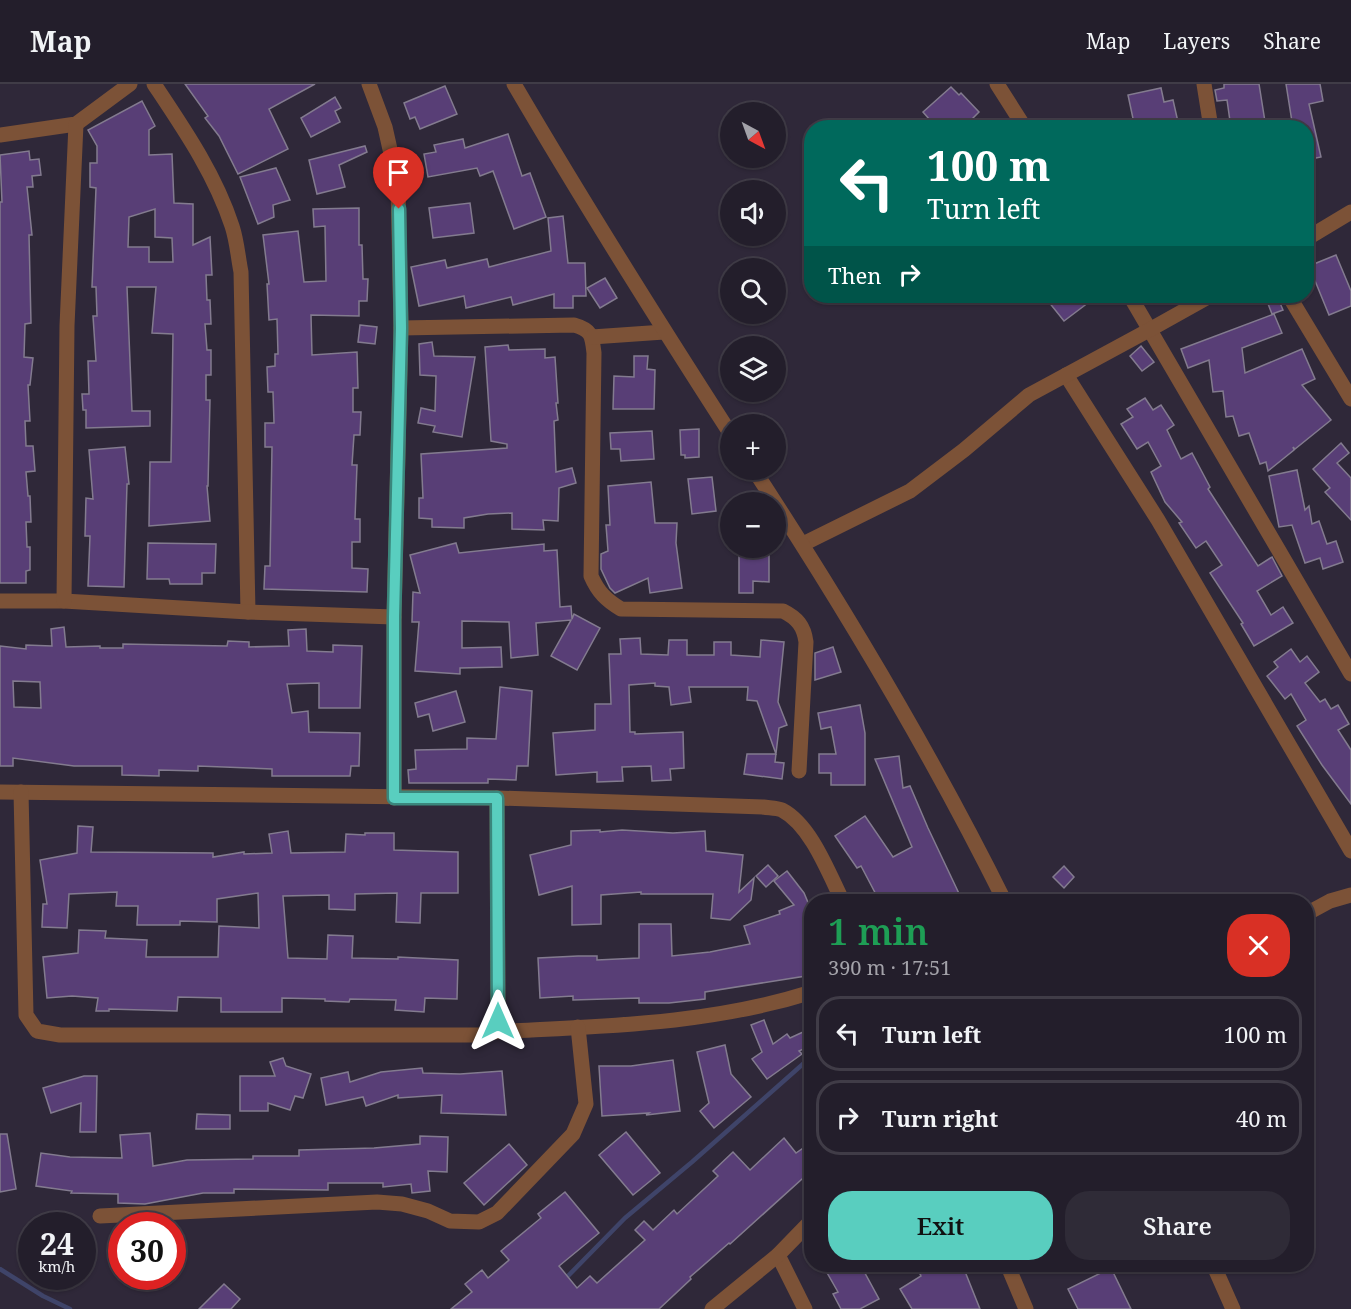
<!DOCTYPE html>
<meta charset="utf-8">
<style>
body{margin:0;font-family:"Noto Serif",serif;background:#2f2b37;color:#f1f3f6;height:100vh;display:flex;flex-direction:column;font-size:22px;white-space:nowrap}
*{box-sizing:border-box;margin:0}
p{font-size:20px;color:#a3a2a9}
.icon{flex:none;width:33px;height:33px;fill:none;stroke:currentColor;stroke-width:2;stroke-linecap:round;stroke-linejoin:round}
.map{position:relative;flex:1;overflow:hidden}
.panel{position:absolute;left:804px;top:810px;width:510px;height:378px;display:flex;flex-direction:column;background:#231e2b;border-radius:24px;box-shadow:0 2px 4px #0004,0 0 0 2px #403c47}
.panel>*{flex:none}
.banner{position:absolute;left:804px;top:36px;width:510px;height:183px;border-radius:24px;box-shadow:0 2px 4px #0004,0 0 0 2px #403c47;background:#00695c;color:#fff;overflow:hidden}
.needle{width:39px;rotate:139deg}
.buttons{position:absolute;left:720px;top:18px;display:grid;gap:12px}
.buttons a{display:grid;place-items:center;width:66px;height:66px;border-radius:50%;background:#231e2b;box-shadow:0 2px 4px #0004,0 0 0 2px #403c47;font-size:30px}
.speed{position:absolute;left:18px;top:1128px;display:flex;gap:12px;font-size:30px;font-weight:700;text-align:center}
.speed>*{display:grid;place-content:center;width:78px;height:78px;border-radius:50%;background:#231e2b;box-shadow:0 2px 4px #0004,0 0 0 2px #403c47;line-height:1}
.speed small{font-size:15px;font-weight:400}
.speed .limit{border:9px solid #d22;background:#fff;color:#111}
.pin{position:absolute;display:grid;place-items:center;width:51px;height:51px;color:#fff;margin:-62px -26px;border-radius:50% 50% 50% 0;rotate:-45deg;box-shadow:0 0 6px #0007}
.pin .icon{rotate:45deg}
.me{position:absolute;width:66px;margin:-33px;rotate:0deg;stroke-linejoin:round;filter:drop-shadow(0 0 4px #0008)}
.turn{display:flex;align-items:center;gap:21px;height:126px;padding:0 24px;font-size:27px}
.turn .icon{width:78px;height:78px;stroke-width:2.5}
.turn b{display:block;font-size:42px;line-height:51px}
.then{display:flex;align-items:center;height:57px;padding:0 24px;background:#0003;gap:12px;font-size:22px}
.round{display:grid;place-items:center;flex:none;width:63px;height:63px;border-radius:24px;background:#2f2b37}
.summary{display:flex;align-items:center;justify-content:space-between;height:102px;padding:0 24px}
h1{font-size:36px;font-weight:600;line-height:45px;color:#1e9e55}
.action{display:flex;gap:12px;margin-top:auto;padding:12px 24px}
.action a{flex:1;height:69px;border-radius:24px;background:#59cebf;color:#111;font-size:24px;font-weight:600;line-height:69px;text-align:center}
.action a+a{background:#2f2b37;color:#f1f3f6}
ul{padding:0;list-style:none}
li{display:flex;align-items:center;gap:18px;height:75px;margin:0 12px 9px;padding:0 12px;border:3px solid #403c47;border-radius:24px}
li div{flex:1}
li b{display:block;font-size:22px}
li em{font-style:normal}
header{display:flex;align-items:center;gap:36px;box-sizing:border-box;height:84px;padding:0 30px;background:#231e2b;border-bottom:2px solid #403c47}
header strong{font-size:28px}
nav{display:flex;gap:33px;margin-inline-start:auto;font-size:21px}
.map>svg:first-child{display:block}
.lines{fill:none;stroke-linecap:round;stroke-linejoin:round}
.stream{stroke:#3f4469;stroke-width:4.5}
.building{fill:#583e76;stroke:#837b8f;stroke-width:1.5;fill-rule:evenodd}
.minor{stroke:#7c5237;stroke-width:15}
.tertiary{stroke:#7c5237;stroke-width:15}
.route-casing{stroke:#3a867c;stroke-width:15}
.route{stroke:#59cebf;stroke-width:10}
</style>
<header>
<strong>Map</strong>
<nav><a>Map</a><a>Layers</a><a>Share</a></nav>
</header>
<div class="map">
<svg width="1351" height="1225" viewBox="0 0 1351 1225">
<rect width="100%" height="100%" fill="#2f2839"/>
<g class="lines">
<g class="stream">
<path d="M0 1185 43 1212 70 1225"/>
<path d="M565 1195 625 1134 692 1078 812 972"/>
</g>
</g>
<g class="building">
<path d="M185 0H315L269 25 288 65 238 90 219 52 205 34 208 32Z"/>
<path d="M1224 0H1259L1266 44H1231L1227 16 1217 17 1215 6 1224 4Z"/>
<path d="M1286 0H1320L1323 17 1309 20 1321 73 1306 76V44H1293Z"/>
<path d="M445 2 457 30 420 45 415 33 410 35 404 19Z"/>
<path d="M951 3 959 11 961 9 979 28 972 35 979 44H937L923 28Z"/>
<path d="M1161 4 1164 18 1173 16 1178 38 1151 44H1135L1128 11Z"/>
<path d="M335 13 341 24 335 27 340 38 311 53 301 34Z"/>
<path d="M142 17 155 42 149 46V71L172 70 174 119 193 120V161L210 153 212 191H206L207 216H210L211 240H205L207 266H211V291H206V316H210L208 402H207L210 437 149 442 150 378H171L173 250 152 249 156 203H127L132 327H150V342L86 344V326H83L82 310H89L88 277H96L93 232H97L96 203H92L96 104 90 103V79H97V62L88 46ZM155 125V153L172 154 173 178H149V163H128L129 133Z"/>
<path d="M508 50 522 92 530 89 546 133 514 145 493 87 480 92 477 84 428 93 424 70 436 68 434 61 463 55 465 64Z"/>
<path d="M365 62 367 68 339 81 345 103 317 110 309 76Z"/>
<path d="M29 67 30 76 39 75 41 91 32 92 33 103H27L32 151H29L31 239 25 240 24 273 33 274 30 301H28L30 337H25L26 362H33L35 387 26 388 28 412H30L31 438H26L27 463H30V486L26 487V499H0V118H2L0 71Z"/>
<path d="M276 84 290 116 273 121 274 133 258 140 240 93Z"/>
<path d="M470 119 474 149 433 154 429 124Z"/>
<path d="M359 124V161H362L363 195H368L367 217H359V232L311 231 312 271 357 268 358 304H353V328H361L360 351H354L352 381H357L355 435H360V458H352V484L368 485 367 508 264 505 265 482H270L272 363H265V339H274L273 308H268L267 283 275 282V270H278L277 235 269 236 267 200H269L263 151 298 147 304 198 326 197 325 142 314 143 313 125Z"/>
<path d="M563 132 568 179H585L586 212H573V224H554V210L513 221 511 213 466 224 464 212 419 222 411 183 445 176 447 184 487 175 489 183 551 167 548 134Z"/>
<path d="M1336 171 1351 207V222L1329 231 1309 182Z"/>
<path d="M605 194 617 214 600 224 587 204Z"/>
<path d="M1044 212H1097L1064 237Z"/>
<path d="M1265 212H1277L1283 226 1272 230Z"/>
<path d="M1274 230 1282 249 1242 264 1245 289 1302 265 1315 295 1302 301 1331 336 1295 365 1293 363 1294 366 1268 387 1266 378 1260 380 1249 349 1239 352 1233 332 1226 333 1223 307 1213 308 1209 276 1188 284 1181 265Z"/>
<path d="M360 241 377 243 375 260 358 258Z"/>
<path d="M432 258 434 272 475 273 462 353 433 348 435 342 418 339 421 324 435 327 436 292 420 291 419 260Z"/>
<path d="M508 261 509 266 545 265V274L555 273 558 319H556L558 336 554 337 556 388 572 384 576 399 559 404 558 437 543 436 544 446 512 445V429L488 430 464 434V444L432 443V435L419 434V414H423L421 370 507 364V360L491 357 485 263Z"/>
<path d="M1141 262 1154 278 1142 287 1130 272Z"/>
<path d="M634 272H648L647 285 655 286 654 325H613L614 292 634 293Z"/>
<path d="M1145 314 1153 326 1161 321 1174 341 1167 346 1181 375 1192 369 1210 403 1208 405 1258 482 1272 473 1282 492 1257 507 1271 531 1283 523 1293 539 1254 562 1241 540 1243 539 1210 489 1222 481 1206 457 1196 464 1179 439 1182 438 1165 418 1151 388 1161 382 1148 358 1137 365 1121 340 1133 333 1127 325Z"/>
<path d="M699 345V373L685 374V371H681L680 346Z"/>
<path d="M652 347 654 375 621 377 620 365H611L610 349Z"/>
<path d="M1341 359 1349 369 1337 379 1351 394V436L1325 408 1330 404 1313 385Z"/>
<path d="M125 363 129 400H127L124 503 88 502 90 452H85L86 414 93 415 89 366Z"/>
<path d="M1297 386 1305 426 1309 422 1312 440 1319 437 1327 460 1336 457 1343 478 1323 485 1320 474 1305 479 1292 441 1279 443 1269 392Z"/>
<path d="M712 393 716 427 692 430 688 395Z"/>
<path d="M651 398 655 439H677L676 459 682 504 650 509 648 494 615 509 610 504 601 485V470L608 467 606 441H610L608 402Z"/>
<path d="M148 459 216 460 215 489H202V500H170L169 495H147Z"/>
<path d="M456 459 459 469 544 460V467L557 466 560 523 571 522 572 535 574 530 600 544 577 586 551 572 571 536 536 539 538 571 511 574 509 538 462 537V564L501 563 502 583 460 584V590L415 587 419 538H412L413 508 420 509 410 471Z"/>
<path d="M739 465H769V498L753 497V509H739Z"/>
<path d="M64 543 66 563 100 562V564H123V560L227 562 228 557 249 558V563L289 562 288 546 306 545 307 567 333 568V561L362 562 360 624H319V599L287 600 292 629 308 627 309 648 360 649 359 682H351L350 692H272V685L198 682V687L159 686V692L122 691V682H74L13 674V682H0V562L26 565V561L52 562 51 545ZM13 597 40 598 41 624 14 623Z"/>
<path d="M640 554 641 570 668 571 669 556H687V571H714V558H731V571L760 573 761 556 784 558 778 618 787 641 779 644 775 678 784 679 782 695 744 690 747 670H776L757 617 747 616 748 603H689L691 618 671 621 669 603 655 602V599L629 601 630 648H635V650L683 648 684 684 670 685 671 696 652 697 651 682 622 683 623 697 597 698V688L556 691 553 649 595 646V620H611L609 570H621L620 555Z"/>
<path d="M833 563 841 588 815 596V569Z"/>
<path d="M1291 565 1300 578 1307 572 1319 588 1305 599 1320 618 1325 615 1331 625 1338 621 1349 640 1338 646 1351 666V720L1322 681 1297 642 1306 636 1291 610 1285 615 1267 592 1278 583 1274 578Z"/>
<path d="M500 603 532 607 528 682H517L516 696 488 695V699H409L408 686 416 685 415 666 467 665V654L496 655Z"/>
<path d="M456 607 465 638 433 647 429 630 418 633 415 619Z"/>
<path d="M860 621 865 649V701H831V689H819V670H836L831 643 821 645 818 629Z"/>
<path d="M899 672 903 704 910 702 928 744 963 818H880L861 782 857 784 835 752 865 732 893 773 912 763 875 675Z"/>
<path d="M78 742 93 743 91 768 213 769V773L244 768V770L272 769 269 750 288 747 291 769 345 768 346 750 365 751V749H394V766L458 768V809H421L420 839 396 838 397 809 355 810V826L329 825V811L283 812 288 874 327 875 328 851 353 852 352 874 398 875V873L458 876 457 915 425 914 424 928 395 926 396 916 350 915 349 918 325 917V915L282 914V928H221V914L178 913 177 927 109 925V927H96L98 914 72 912 47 914 43 873 78 869 79 846 106 847 105 854 147 856 146 873H218L219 842 259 844 258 809 217 815V838L180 837V841H137L138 822H116L117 808 69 810 67 844 42 843 43 820H47L40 776 77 769Z"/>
<path d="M600 746V748L622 746 673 749 705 747 706 767 743 771 739 808 754 794 751 816 730 836 711 834 713 810H641V808L601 811V840L572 841V802L539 811 530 771 571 761V747Z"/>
<path d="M768 781 778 792 766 803 756 792Z"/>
<path d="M1064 782 1074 793 1064 804 1053 793Z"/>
<path d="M787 787 804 809 812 828V842L809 843 812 891 705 908V915L669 919H639V914L573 916V912L540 914 538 874 578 872H597V876L639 874V840H671L672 872 710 868 750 860 744 842 780 830 779 827 794 821 774 797Z"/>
<path d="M764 936 773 960 787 950 790 954 803 948 810 962 799 967 802 970 767 995 752 975 762 968 751 941Z"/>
<path d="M725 961 731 990 751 1013 714 1044 700 1027 709 1019 697 968Z"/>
<path d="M283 974 286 982 311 990 303 1014 295 1012 290 1026 268 1019V1027H240V992H275L270 978Z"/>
<path d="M673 976 680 1027 646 1031 649 1029 602 1032 599 982H631Z"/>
<path d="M422 984 423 989 460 990 502 987 506 1031 441 1029 442 1011 398 1014V1011L366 1022 363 1013 326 1021 321 994 348 988 350 998 381 988Z"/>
<path d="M84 992H97L96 1048H80L81 1019 51 1029 43 1004Z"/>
<path d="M197 1030 230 1031V1045H196Z"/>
<path d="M626 1048 660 1089 633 1111 599 1071Z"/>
<path d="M150 1049 153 1082 187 1076 253 1075V1072H299V1066L374 1064 420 1060V1052L448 1053 447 1088 428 1087 430 1107 412 1109 411 1100 383 1103V1099H328V1106L234 1105V1109H203L145 1120 118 1119V1110L71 1109 72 1107 36 1102 41 1069 70 1073 122 1074 120 1051Z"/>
<path d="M0 1050H7L16 1105 0 1108Z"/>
<path d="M784 1054 796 1069 812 1058V1086L730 1160 729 1159 690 1193 691 1195 659 1225H451L472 1208 465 1200 482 1186 488 1194 509 1176 501 1167 541 1134 538 1130 565 1108 599 1149 559 1182 577 1204 590 1192 597 1199 645 1156 635 1146 644 1137 653 1146 674 1126 677 1130 718 1092 713 1087 733 1068 750 1086Z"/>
<path d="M509 1060 527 1081 484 1121 464 1099Z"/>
<path d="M822 1180H860L879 1215 860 1225H841L833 1210 838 1208Z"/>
<path d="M942 1180H962L980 1225H912L900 1205 921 1192 920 1190Z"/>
<path d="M1111 1184 1131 1225H1078L1068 1205Z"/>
<path d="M224 1200 240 1215 231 1225H199Z"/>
</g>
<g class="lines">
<g class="minor">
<path d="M154 0C184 45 215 90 232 142 237 157 238 173 241 188L248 528"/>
<path d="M369 0 385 43 398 101 401 244 394 533V714"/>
<path d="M997 0 1025 44"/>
<path d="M1204 0 1211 44"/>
<path d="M0 51 76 40 130 0"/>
<path d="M1306 155 1351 128"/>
<path d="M1130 212 1351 590"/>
<path d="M1289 212 1351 315"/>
<path d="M401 244 574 241C592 246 592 252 594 269L591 492C598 508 606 516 621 525L783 527C797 534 804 542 806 558L799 687"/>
<path d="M592 253 664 248"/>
<path d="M1066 291 1158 436 1351 767"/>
<path d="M803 460 910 407 964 366 1029 311 1151 245 1210 212"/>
<path d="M0 517H64L248 528 394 533"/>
<path d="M64 517 67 242 76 40"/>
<path d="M0 708 497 714 763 723C769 724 777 724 782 726 811 741 829 790 843 818"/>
<path d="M21 708 26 931 37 947 60 951H485L493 948 498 937 497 714"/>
<path d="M1306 830 1330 817 1351 811"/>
<path d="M493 948C602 942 707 941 812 908"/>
<path d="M100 1132 377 1118 402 1120 428 1127 450 1137 479 1138 497 1129 573 1050 586 1020 578 943"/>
<path d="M778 1171 805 1225"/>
<path d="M1007 1180 1026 1225"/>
<path d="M712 1225 778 1171 812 1136"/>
</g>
<g class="tertiary">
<path d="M514 0C583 118 656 234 730 349"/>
<path d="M754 386C845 525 931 669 1005 818"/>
<path d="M1213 1180 1233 1225"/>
</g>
</g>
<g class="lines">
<g class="route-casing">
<path id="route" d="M399 125 401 244 394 533V714H497L498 937"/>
</g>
<use href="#route" class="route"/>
</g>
</svg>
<div class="buttons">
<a><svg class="needle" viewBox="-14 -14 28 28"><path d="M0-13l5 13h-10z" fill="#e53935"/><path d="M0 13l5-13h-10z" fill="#a3a2a9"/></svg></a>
<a><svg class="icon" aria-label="sound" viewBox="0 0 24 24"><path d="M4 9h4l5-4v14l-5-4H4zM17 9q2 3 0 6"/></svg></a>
<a><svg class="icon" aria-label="search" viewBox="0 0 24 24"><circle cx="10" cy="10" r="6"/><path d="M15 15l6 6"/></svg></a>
<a><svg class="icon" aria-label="layers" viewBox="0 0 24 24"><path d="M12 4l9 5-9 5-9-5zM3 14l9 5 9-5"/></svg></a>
<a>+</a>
<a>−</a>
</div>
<div class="speed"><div>24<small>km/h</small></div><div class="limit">30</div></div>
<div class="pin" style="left:399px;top:125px;background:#d93025"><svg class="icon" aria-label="arrive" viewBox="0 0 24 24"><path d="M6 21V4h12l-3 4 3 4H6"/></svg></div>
<svg class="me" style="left:498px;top:937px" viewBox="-20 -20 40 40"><path d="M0-17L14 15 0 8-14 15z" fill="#59cebf" stroke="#fff" stroke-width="4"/></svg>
<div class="banner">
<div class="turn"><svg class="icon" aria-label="left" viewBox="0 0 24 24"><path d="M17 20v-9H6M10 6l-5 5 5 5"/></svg><div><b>100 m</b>Turn left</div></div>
<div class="then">Then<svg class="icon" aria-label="right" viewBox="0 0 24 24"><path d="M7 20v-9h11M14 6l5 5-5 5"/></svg></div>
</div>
<section class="panel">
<div class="summary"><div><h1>1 min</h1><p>390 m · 17:51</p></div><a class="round" style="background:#d93025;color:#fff"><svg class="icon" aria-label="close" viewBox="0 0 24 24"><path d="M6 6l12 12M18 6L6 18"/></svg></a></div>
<ul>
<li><svg class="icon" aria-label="left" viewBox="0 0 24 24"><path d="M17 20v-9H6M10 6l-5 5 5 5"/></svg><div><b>Turn left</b></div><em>100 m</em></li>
<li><svg class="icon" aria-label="right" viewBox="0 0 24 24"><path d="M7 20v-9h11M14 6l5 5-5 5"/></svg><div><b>Turn right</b></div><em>40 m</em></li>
</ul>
<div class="action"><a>Exit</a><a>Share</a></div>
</section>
</div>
